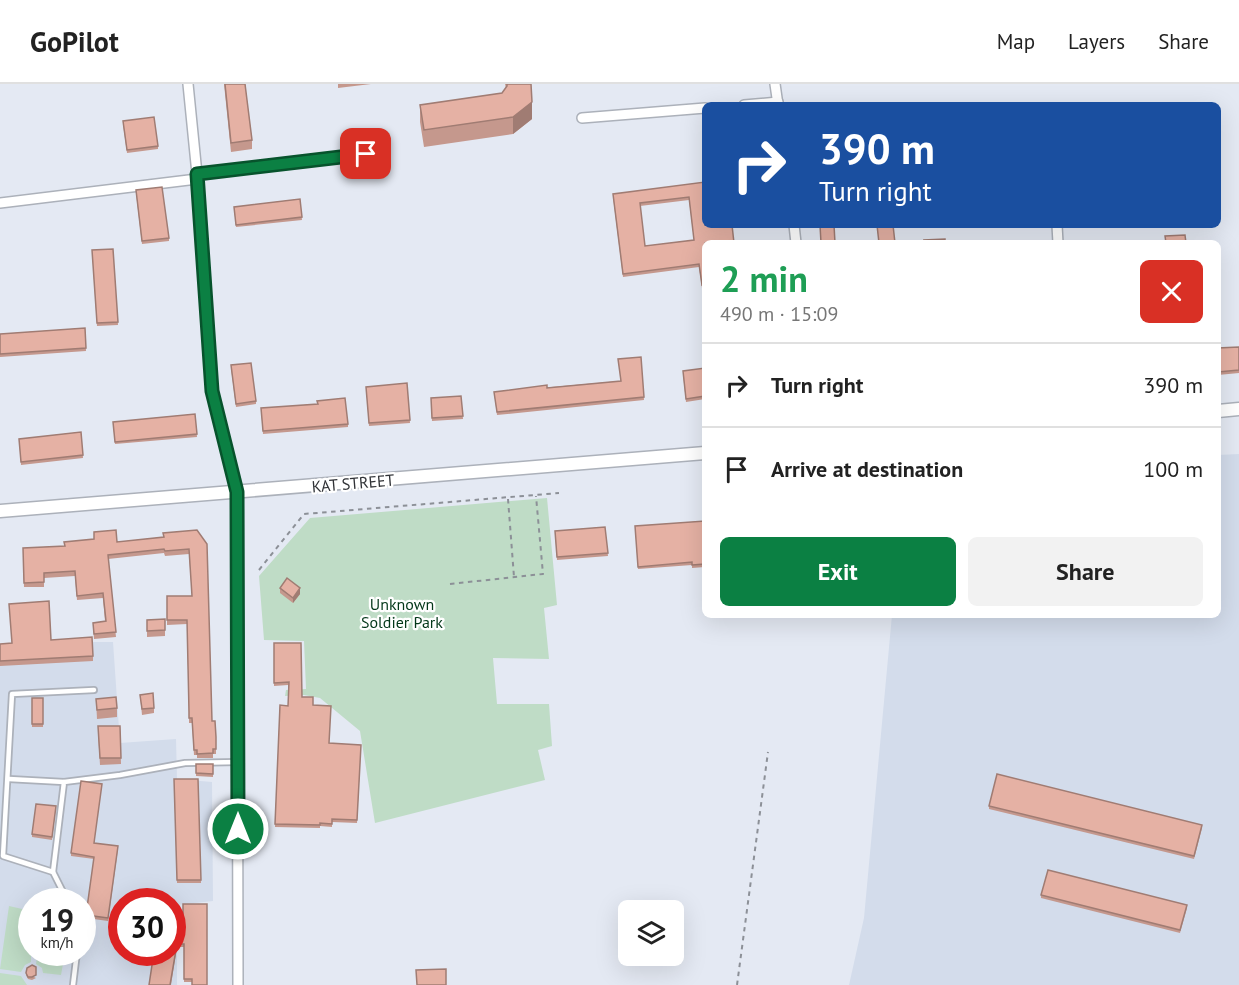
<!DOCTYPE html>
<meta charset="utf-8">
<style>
body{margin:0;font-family:"PT Sans",sans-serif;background:#f2f2f2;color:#222;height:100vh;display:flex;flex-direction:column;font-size:22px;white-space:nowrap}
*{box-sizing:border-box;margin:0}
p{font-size:20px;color:#767676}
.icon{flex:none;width:33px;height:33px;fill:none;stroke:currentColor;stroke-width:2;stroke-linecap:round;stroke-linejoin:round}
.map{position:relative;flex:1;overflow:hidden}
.details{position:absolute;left:702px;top:156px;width:519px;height:378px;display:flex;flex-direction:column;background:#fff;border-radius:9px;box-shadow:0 6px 24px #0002}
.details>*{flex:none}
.top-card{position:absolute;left:702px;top:18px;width:519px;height:126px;border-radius:9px;box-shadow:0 6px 24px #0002;background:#1a4fa0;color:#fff;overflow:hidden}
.buttons{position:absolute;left:618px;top:816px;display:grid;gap:12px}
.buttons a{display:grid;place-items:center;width:66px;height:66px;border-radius:9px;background:#fff;box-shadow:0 6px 24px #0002;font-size:30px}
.speed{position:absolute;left:18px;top:804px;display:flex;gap:12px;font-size:30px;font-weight:700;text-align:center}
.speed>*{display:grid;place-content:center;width:78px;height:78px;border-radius:50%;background:#fff;box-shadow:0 6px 24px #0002;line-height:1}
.speed small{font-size:15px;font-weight:400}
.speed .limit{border:9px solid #d22;background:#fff;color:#111}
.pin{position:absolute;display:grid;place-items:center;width:51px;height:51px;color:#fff;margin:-26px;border-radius:12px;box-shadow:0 3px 9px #0006}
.me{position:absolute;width:66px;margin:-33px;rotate:0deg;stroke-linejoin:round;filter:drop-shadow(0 0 4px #0008)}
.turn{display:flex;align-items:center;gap:21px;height:126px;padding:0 18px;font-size:27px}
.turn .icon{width:78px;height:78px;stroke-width:2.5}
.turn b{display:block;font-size:42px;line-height:51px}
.round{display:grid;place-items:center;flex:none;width:63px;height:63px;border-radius:9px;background:#f2f2f2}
.overview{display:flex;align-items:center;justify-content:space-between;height:102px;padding:0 18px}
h1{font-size:36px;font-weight:700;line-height:45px;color:#1e9e55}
.action{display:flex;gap:12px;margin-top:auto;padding:12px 18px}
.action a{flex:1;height:69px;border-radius:9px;background:#0b8043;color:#fff;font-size:24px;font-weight:700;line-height:69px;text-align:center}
.action a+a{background:#f2f2f2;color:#222}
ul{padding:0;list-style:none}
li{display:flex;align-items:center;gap:18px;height:84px;padding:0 18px;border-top:2px solid #e0e0e0}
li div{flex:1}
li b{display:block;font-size:22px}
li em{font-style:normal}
header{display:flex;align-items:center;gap:36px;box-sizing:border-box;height:84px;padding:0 30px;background:#fff;border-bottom:2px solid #e0e0e0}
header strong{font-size:28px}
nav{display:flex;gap:33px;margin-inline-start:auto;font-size:21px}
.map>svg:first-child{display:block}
.built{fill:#d3dceb;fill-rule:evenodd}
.green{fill:#bfdcc6}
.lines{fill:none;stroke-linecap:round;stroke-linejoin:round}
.service-casing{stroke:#acb1ba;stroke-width:8}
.minor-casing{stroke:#acb1ba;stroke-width:12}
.tertiary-casing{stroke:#acb1ba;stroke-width:15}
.path{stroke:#8c9097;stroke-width:2;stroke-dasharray:4.5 4.5;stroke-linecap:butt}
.service{stroke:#fff;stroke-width:4.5}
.minor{stroke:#fff;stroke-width:9}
.tertiary{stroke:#fff;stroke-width:12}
.wall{fill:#c5988d;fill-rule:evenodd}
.shaded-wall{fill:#a07c73}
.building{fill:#e5b1a4;stroke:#a07c73;stroke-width:1.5;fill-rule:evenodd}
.route-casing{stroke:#07532c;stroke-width:15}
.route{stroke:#0b8043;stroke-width:10}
.labels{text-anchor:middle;stroke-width:4.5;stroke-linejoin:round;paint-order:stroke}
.street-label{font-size:16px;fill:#303236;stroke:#fff}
.park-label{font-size:16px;fill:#033719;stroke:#fff}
</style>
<header>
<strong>GoPilot</strong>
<nav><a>Map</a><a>Layers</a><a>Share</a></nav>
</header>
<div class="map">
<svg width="1239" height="901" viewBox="0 0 1239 901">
<rect width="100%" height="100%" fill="#e4e9f3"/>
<g class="built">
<path d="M1239 370V901H849L864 834 892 531H1218V371Z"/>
<path d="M92 558H113L120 659 176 655 177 695 212 698 213 817 177 821V901H0V565ZM32 818H82V868H32ZM122 818H172V868H122Z"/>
</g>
<g class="green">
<path d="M547 414 557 521 544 524 549 575 493 574 497 620H549L552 662 538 666 545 696 375 739 360 647 320 614 304 611 285 612 286 606 306 605 304 557 264 556 259 492 310 434Z"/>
<path d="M9 822 31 827V878L25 881 21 888 0 885Z"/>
<path d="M38 868 65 869 61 891 43 889 42 884 36 880Z"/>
<path d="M0 889 21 892 27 901H0Z"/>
</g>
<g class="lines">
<g class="service-casing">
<g id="service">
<path d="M9 695 64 698"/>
<path d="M53 788 64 698 120 691 185 679 238 678"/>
<path d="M68 818 53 788 3 772 12 610 94 606"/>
<path d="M73 901 77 868"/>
</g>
</g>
<g class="minor-casing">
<g id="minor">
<path d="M188 0 197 90 212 307 237 408 238 901"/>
<path d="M775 0 778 21"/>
<path d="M744 21 778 18"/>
<path d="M582 34 705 24"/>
<path d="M197 90 366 70"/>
<path d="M0 119 197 95"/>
<path d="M794 141 796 159"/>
<path d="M1057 141 1058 159"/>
</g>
</g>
<g class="tertiary-casing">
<g id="tertiary">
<path d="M1218 327 1239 325"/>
<path d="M0 427 705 369"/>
</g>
</g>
<g class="path">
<path d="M508 415 514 493"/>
<path d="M259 486 304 430 559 409"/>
<path d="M450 500 543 490 536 412"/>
<path d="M737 901 768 668"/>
</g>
<use href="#service" class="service"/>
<use href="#minor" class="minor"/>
<use href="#tertiary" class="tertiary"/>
</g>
<g class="wall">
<path d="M224 0H245L252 56V65L231 68Z"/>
<path d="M338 0H371L338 4Z"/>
<path d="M505 0H531L532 35 513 50 424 63 420 38V21L502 9 506 4Z"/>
<path d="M123 40 158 62V65L127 69Z"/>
<path d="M705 98V203L702 204 699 183 623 193 613 113ZM689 116 694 156 645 162 640 122Z"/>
<path d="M136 109 169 154V157L142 160Z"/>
<path d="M300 115 302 136 236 143 234 123Z"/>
<path d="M918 141H931V143L919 144Z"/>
<path d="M113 165 118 241 97 242 92 166Z"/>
<path d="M85 244 86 267 0 273V250Z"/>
<path d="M1239 263V289L1218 291V264Z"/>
<path d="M641 273 644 316 497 331 494 308 620 297Z"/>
<path d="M231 284 256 317V320L236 323Z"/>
<path d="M705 284V315L686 318 683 290Z"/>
<path d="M407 299 410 339 369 342 366 303Z"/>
<path d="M461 312 463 335 432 337 431 314Z"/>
<path d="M261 324 348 340V343L263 350Z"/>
<path d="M195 330 197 353 115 360 113 338Z"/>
<path d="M81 348 83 374 21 381 19 355Z"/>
<path d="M705 437V483L692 484V481L638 485 635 442Z"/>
<path d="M605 443 608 472 557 476 555 447Z"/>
<path d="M197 446 212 637 216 653V670H213V674H197V671H194L192 639H189V632L187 540 167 541V512H192L189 470 165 472 164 469 108 475 116 553 94 555 93 543 105 537 103 514 77 516 75 492 44 494V503H24L23 464 65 462 117 458 164 453Z"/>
<path d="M280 504 300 510 293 519 280 509Z"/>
<path d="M165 535V552L147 553V536Z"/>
<path d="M51 556 93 572V577L0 582V560Z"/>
<path d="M274 559 302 613 313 621 329 659 361 661 357 739 332 738V743L320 742V744L275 743 280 621 288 622V601L274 602Z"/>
<path d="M140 611 154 624V629L142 631Z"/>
<rect x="32" y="614" width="11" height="29"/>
<path d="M96 615 117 624V633L97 635Z"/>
<path d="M120 642 121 680 100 681 98 649Z"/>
<path d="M196 680H213V693L196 692Z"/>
<path d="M174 695H198L201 799H177Z"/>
<path d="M56 722 52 756 32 753V750Z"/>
<path d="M989 722 1202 744 1194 775 989 725Z"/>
<path d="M94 759 118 765 108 837 86 834 94 775 71 772V769Z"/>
<path d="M1041 811 1187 824 1180 849 1041 814Z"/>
<path d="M207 820 192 898H184V863H177L171 901H149L183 847Z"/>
<path d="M26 889 36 894 32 896 28 895 26 891Z"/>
</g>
<g class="shaded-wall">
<path d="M532 18V35L513 50V33Z"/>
<path d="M300 504V510L293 519V514Z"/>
</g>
<g class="building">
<path d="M225 0H245L252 56 231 59Z"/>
<path d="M507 0H531L532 18 513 33 424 46 420 21 502 9 507 2Z"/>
<path d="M154 33 158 62 127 66 123 37Z"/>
<path d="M705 98V141H732L734 159H705V200L702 201 699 180 623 190 613 110ZM689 113 694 156 645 162 640 119Z"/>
<path d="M162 103 169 154 142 157 136 106Z"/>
<path d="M300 115 302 133 236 141 234 123Z"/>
<path d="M820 141H834L835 159H821Z"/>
<path d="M877 141H893L895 159H879Z"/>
<path d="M1185 151 1186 159H1166L1165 152Z"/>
<path d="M945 155V159H925L924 156Z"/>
<path d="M113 165 118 238 97 239 92 166Z"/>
<path d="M85 244 86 264 0 270V250Z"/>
<path d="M1239 263V286L1218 288V264Z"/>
<path d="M641 273 644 313 497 328 494 308 547 301V304L621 297 618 275Z"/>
<path d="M251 279 256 317 236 320 231 281Z"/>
<path d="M705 284V312L686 315 683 287Z"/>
<path d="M407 299 410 336 369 339 366 303Z"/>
<path d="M461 312 463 332 432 334 431 314Z"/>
<path d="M345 314 348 340 263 347 261 324 318 320 317 317Z"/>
<path d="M195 330 197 350 115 358 113 338Z"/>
<path d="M81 348 83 371 21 378 19 355Z"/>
<path d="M705 437V480L692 481V478L638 483 635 442Z"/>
<path d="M605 443 608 469 557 473 555 447Z"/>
<path d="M116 446 117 458 164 453 163 449 197 446 207 460 212 637H215L216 653V665H213V669L197 670V666H194L192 634H189V628L187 536H167V512H192L189 465 165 467 164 465 108 471 116 548 94 550 93 539 106 537 103 509 77 512 75 487 44 489V498L24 499 23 464 65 462 64 458 94 455V448Z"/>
<path d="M287 494 300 504 293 514 280 504Z"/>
<path d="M49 517 51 556 92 553 93 572 0 577V560L12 559 9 520Z"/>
<path d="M165 535V546L147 547V536Z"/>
<path d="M274 559H301L302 613H313V621L331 622 329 659 361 661 357 736 332 735V740L320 739V741L275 740 280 621 288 622 289 598 274 599Z"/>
<path d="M153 609 154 624 142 625 140 611Z"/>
<path d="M116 613 117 624 97 626 96 615Z"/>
<rect x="32" y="614" width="11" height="26"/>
<path d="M98 642H120L121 674H100Z"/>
<path d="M196 680H213V690L196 689Z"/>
<path d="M997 690 1202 741 1194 772 989 722Z"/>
<path d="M174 695H198L201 796H177Z"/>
<path d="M81 697 102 700 94 759 118 762 108 834 86 831 94 773 71 769Z"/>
<path d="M36 720 56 722 52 753 32 750Z"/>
<path d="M1048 786 1187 821 1180 846 1041 811Z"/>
<path d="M183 820H207V901H192V895H184V860H177L170 901H149L154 868H172V845L183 847Z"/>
<path d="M32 881 36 883V891L32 893H28L26 889 27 884Z"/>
<path d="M446 885V901H417L416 886Z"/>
</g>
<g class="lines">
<g class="route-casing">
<path id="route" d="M238 745 237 408 212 307 197 90 366 70"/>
</g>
<use href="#route" class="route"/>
</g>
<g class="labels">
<g class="street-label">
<text transform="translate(353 399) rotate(-5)" y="6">KAT STREET</text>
</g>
<g class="park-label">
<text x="402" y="526">Unknown<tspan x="402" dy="18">Soldier Park</tspan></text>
</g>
</g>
</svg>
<div class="buttons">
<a><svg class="icon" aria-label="layers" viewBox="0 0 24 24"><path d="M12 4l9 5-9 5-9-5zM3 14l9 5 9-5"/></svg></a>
</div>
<div class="speed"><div>19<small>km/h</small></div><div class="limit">30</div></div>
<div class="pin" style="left:366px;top:70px;background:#d93025"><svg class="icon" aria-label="arrive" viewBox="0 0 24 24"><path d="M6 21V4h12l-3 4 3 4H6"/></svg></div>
<svg class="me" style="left:238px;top:745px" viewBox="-20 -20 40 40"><circle r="17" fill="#0b8043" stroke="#fff" stroke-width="3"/><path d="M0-11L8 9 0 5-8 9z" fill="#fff"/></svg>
<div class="top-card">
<div class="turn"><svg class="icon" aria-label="right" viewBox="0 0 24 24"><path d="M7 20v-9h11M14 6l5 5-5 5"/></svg><div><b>390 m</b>Turn right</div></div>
</div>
<section class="details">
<div class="overview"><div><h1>2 min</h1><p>490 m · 15:09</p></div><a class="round" style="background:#d93025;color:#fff"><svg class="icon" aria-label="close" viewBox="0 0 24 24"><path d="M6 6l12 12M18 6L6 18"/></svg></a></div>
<ul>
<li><svg class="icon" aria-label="right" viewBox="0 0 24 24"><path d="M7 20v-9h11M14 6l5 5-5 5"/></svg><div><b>Turn right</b></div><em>390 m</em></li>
<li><svg class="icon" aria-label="arrive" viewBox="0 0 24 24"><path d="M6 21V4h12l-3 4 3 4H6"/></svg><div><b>Arrive at destination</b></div><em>100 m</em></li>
</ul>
<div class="action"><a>Exit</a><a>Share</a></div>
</section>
</div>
